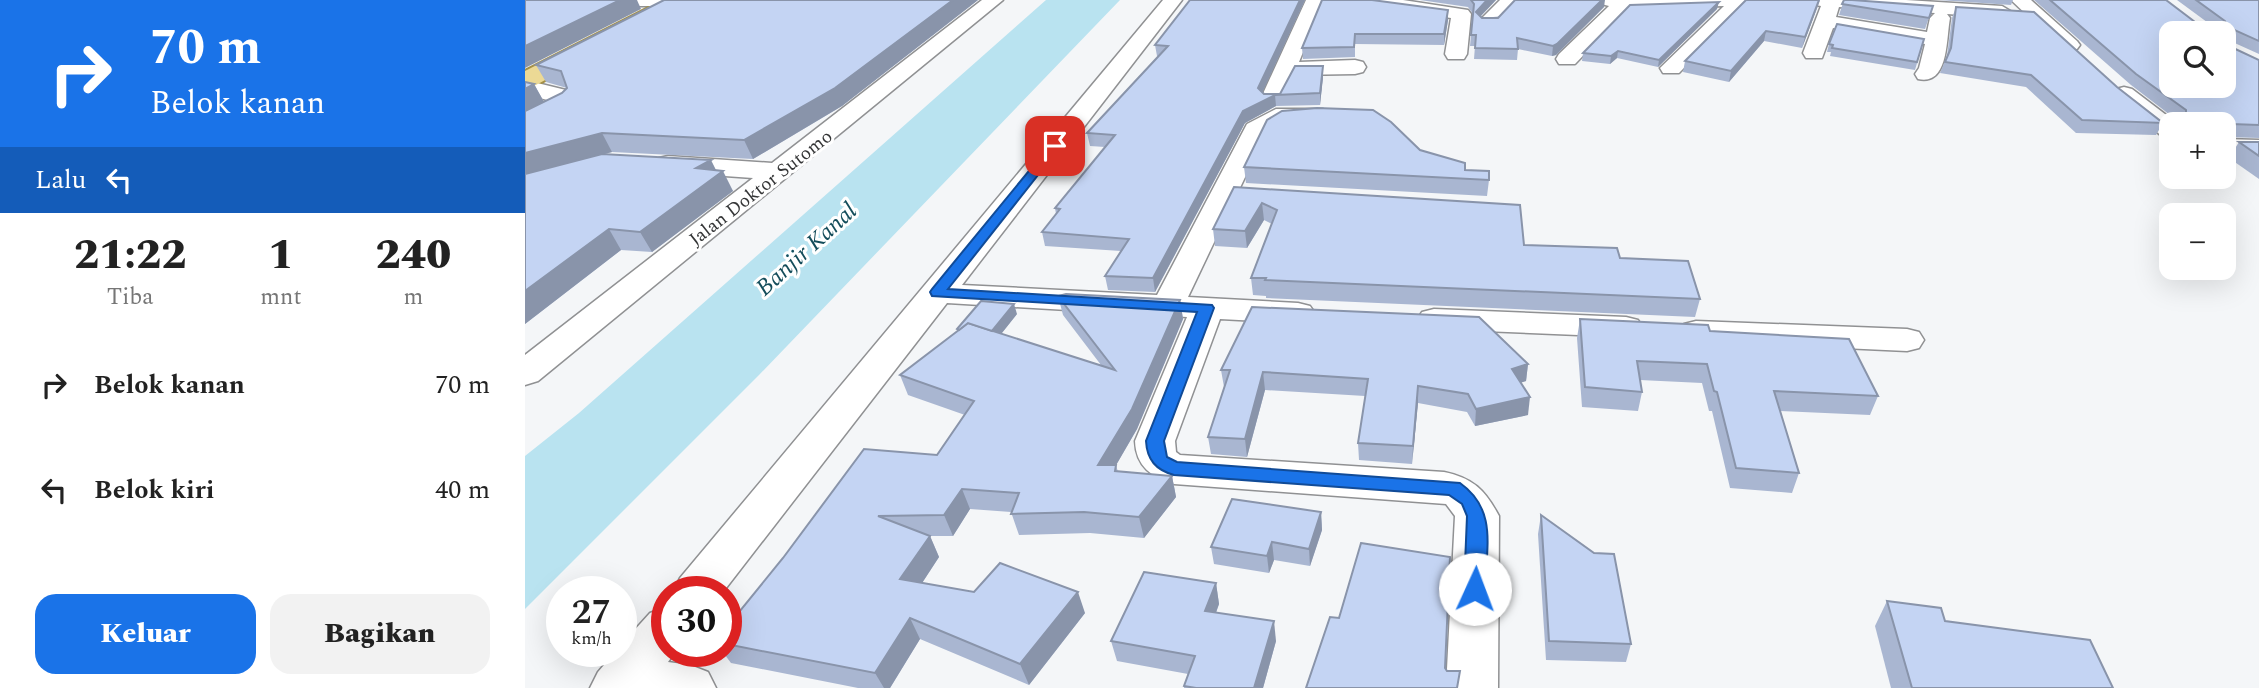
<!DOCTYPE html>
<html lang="id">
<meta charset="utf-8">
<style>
body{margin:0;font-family:Spectral,serif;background:#f2f2f2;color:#222;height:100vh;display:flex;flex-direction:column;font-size:26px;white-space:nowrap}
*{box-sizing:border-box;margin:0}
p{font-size:23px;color:#767676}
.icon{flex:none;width:38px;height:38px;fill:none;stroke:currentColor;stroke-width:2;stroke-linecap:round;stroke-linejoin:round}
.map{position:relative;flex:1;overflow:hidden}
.details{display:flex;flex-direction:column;background:#fff;width:525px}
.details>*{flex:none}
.hud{background:#1a73e8;color:#fff;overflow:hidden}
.controls{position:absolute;left:1634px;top:21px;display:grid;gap:14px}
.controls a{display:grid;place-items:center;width:77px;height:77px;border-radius:14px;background:#fff;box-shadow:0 7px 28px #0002;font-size:35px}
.speed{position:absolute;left:21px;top:576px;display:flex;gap:14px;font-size:35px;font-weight:700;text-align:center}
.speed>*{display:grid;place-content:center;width:91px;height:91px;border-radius:50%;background:#fff;box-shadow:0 7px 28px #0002;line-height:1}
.speed small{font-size:18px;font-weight:400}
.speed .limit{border:10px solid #d22;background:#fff;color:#111}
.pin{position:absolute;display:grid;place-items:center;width:60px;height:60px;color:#fff;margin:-30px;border-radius:14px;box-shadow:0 4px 10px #0006}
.me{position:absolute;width:77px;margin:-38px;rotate:2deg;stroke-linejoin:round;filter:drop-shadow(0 0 5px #0008)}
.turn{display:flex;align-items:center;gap:24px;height:147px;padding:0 35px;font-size:32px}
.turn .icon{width:91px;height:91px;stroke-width:2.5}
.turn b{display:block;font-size:49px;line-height:60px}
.then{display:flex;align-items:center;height:66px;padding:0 35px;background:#0003;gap:14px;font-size:26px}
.eta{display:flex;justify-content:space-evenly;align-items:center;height:119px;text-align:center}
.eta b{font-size:42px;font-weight:800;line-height:49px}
.button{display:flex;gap:14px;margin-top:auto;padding:14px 35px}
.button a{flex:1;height:80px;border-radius:21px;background:#1a73e8;color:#fff;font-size:28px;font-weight:800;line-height:80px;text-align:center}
.button a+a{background:#f2f2f2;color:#222}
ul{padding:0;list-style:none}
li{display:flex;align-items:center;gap:21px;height:105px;padding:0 35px}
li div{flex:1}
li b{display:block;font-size:26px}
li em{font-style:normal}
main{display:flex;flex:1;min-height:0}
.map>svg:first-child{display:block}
.water{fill:#b9e3f0}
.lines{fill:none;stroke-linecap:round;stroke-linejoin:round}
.minor-casing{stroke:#909193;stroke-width:3}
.major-casing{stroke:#a49047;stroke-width:4}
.minor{fill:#fff;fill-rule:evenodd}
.major{fill:#ecd995;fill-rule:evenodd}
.wall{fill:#a9b6d1}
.shaded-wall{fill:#8994aa}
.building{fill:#c4d4f3;stroke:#8994aa;stroke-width:2;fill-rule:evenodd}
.route{fill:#1a73e8;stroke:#114b97;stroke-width:2}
.labels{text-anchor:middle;stroke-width:6;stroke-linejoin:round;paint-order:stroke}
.far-street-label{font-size:19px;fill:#353637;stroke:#fff}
.water-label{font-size:24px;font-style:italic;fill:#144d5b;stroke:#fff}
</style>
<main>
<section class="details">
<div class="hud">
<div class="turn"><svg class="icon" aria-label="right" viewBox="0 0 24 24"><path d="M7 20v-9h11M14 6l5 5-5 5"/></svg><div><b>70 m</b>Belok kanan</div></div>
<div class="then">Lalu<svg class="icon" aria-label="left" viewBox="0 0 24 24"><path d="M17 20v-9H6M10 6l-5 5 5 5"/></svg></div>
</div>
<div class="eta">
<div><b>21:22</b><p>Tiba</p></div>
<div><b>1</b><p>mnt</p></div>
<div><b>240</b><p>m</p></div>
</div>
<ul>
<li><svg class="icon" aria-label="right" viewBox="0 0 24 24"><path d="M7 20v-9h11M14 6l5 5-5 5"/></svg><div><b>Belok kanan</b></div><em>70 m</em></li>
<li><svg class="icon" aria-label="left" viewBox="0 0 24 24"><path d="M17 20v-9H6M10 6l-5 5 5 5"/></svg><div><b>Belok kiri</b></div><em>40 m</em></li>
</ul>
<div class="button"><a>Keluar</a><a>Bagikan</a></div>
</section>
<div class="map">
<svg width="1734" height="688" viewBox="0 0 1734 688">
<rect width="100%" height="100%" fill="#f4f6f8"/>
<path class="water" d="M521 0H595L234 375 0 609V456L54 413Z"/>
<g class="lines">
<g class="minor-casing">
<g id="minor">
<path d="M0 0H142L133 6H0Z"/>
<path d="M457 0H478L13 381 0 385V355L228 178 143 172 134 170 130 164 134 158 143 156 247 163Z"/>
<path d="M638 0H657L437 285 632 295 722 124 751 109H798L801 114 798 119 757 123 741 133 663 297 773 303 785 306 790 313 785 320 773 323 695 319 650 441 651 452 655 455 919 472C948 478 960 490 974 516L973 688H921L930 516 921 504 649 484C627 477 611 467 610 441L662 317 422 303 198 592H148L155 578Z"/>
<path d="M781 0H799L774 62 830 60 838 62 841 67 838 72 830 74 769 75 756 103H740L736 98Z"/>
<path d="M828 0H878L943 10 946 14 942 54 939 59H923L920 54 926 18 837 6Z"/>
<path d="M975 0H995L970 26H956L953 22Z"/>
<path d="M1074 0H1225L1154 73H1138L1135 68 1199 6 1103 9 1050 64H1034L1031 59 1034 54 1084 6 1076 4Z"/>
<path d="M1283 0H1381L1477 6 1487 12 1477 18 1422 14 1425 18C1421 39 1424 86 1393 79L1390 74 1394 68 1400 44 1308 28 1297 58H1281L1278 53 1296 6 1285 4ZM1314 7 1410 13 1405 18 1402 32 1311 17Z"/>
<path d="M1486 0H1506L1552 41 1555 45 1552 49H1538Z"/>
<path d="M0 80 45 91 50 104 46 109 0 132V115L26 101 0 94Z"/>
<path d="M1599 87 1607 89 1653 124H1647V139L1638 137 1591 99 1587 94 1591 89Z"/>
<path d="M1699 139 1734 140V156L1699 155Z"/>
<path d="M909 309 1101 317 1113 320 1118 327 1113 334 1101 337 909 329 897 326 892 319 897 312Z"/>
<path d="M1171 321 1382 329 1394 332 1399 340 1394 348 1382 351 1171 341 1159 338 1154 331 1159 324Z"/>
<path d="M142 607V651H151L143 662 165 665 183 672 191 688H65L73 672 91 651H96V645L125 613Z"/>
</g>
</g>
<g class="major-casing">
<path id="major" d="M139 0H165L162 4 9 86 0 88V71Z"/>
</g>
<use href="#minor" class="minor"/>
<use href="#major" class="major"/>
</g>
<g class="wall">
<path d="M139 0H453L317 106 228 159 87 152 79 154 191 170 208 191 127 252 96 250 0 324 9 84 19 102 37 93 42 88 21 82 11 65Z"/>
<path d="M665 0H780L737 92 739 94H755L798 77 795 105 751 106 720 123 630 292 583 290 580 276 596 251 520 246 517 232 531 214 530 208 580 147 565 146 562 133 634 56H632L630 45Z"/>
<path d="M797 0 923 10V20L919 45 830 44V57L778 59 777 48Z"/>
<path d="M895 0H971L955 17 957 18 1079 7 1031 55 1027 56 993 49 992 60 949 59 950 46H945L948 14 943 7Z"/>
<path d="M1295 0 1277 48 1239 41 1204 82 1158 72 1160 61Z"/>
<path d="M1319 0 1408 6 1400 29 1314 15Z"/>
<path d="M1414 0H1488L1486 5Z"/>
<path d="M1509 0H1641L1674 25H1686L1652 0H1734V54L1703 40 1704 46 1734 60V138L1703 137 1704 140 1699 147V124H1651L1653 121 1606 85Z"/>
<path d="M1431 7 1592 87 1638 123 1631 135 1551 133 1501 87 1415 73 1422 56 1427 18Z"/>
<path d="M1192 9 1133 67 1092 58 1085 64 1057 61 1058 53Z"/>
<path d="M1399 39 1390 70 1305 56 1306 52H1302L1304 44Z"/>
<path d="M1714 142H1734V179L1704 158Z"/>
<path d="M895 150 964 180 962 196 721 183 719 167Z"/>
<path d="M709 187 999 245 1095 258 1175 299 1170 317 741 298V296L728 295 726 278 747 224 739 220 722 248 690 246 688 229Z"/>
<path d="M533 296 655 300 658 319 612 429 591 465 593 472 647 476 651 497 619 538 565 533 494 535 486 512 445 509 428 536H405L414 557 397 583 560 613 504 685 395 639 365 688H333L206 663 197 651H201V628L412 455 440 415 383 395 375 375 432 331V329L492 314 476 334 576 365 538 315Z"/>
<path d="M1055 319 1185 331 1353 396 1345 415 1255 411 1274 473 1267 493 1205 488 1187 411H1184L1177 383 1115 380 1117 392 1113 411 1057 407 1052 338Z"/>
<path d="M1003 364 1001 381 996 382 1003 415 950 426 942 412 893 403 887 464 834 460 833 443 840 396 740 390 722 457 686 454 683 437 699 387 696 370Z"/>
<path d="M796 512 797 530 785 566 749 560 744 573 689 564 686 547Z"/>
<path d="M1016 515 1106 644 1101 662 1021 660 1013 534Z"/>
<path d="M691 583 694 604 691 613 751 641 738 688H659V686L663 674 592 661 586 641Z"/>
<path d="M1362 601 1420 621 1588 688H1366L1350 626Z"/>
</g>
<g class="shaded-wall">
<path d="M95 0H112L116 9 0 68V46Z"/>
<path d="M428 0H453L317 106 228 159 219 140Z"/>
<path d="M775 0H780L734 100 733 88Z"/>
<path d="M962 0H971L950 22 951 12Z"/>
<path d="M1077 0H1080L1079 7 1031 55 1027 56 1028 46Z"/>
<path d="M1295 0 1277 48 1280 37Z"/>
<path d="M1194 2 1192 9 1133 67 1134 60Z"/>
<path d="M923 10V20L919 45V34Z"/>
<path d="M1241 31 1239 41 1204 82 1206 71Z"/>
<path d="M1093 51 1092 58 1085 64 1086 56Z"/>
<path d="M798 66V77L795 105V93Z"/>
<path d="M9 84 19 102 0 113V89Z"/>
<path d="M750 95 751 106 720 123 630 292 628 278 718 111Z"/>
<path d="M77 133 87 152 0 175V153Z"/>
<path d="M186 160 193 174 198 171 208 191 127 252 115 232 171 168Z"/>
<path d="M737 203 739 220 722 248 720 231Z"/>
<path d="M84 229 96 250 0 324V291Z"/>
<path d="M655 300 658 319 612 429 579 486 573 465Z"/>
<path d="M489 304 492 314 465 348 462 338Z"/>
<path d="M1003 364 1001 381 986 386 987 369Z"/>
<path d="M738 372 740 390 722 457 720 439Z"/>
<path d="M893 386V403L887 464 888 446Z"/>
<path d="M1005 397 1003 415 950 426 951 409Z"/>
<path d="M647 476 651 497 619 538 614 517Z"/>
<path d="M437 489 445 509 428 536 419 515Z"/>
<path d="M796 512 797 530 785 566 784 549Z"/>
<path d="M405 536 414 557 386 600 375 579Z"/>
<path d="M747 542 749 560 744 573 742 556Z"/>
<path d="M691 583 694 604 684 631 680 611Z"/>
<path d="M553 592 560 613 504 685 495 664Z"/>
<path d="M385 618 395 639 365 688H359L350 673Z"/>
<path d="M749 621 751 641 738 688H729Z"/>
</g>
<g class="building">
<path d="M0 0H95L0 46Z"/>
<path d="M139 0H428L310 88 219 140 77 133 0 153V111L37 93 42 88 36 71 11 65Z"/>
<path d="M665 0H775L733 88 739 94H755L770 66H798L795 93 750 95 718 111 628 278 580 276 604 239 517 232 535 209 530 208 590 135 562 133 643 46 630 45Z"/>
<path d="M797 0H847L923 10 919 34H830L829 47 777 48Z"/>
<path d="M946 0H962L951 12 957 18H973L990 0H1077L1032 44 1028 46 992 38 993 49 950 48 951 35H946L949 4Z"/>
<path d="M1221 0H1294L1280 37 1241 31 1206 71 1160 61Z"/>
<path d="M1319 0H1327L1408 6 1404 18 1317 4Z"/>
<path d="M1525 0H1641L1674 25 1701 24 1700 21 1671 0H1734V41L1703 27 1704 46 1734 60V125L1706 124 1703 127 1704 140 1699 137V124H1656V115L1661 114V110L1611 74ZM1647 33H1699V86H1647Z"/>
<path d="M1194 2 1134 60 1093 51 1086 56 1058 53 1105 5Z"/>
<path d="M1431 7 1509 12 1592 87 1638 123 1557 120 1506 75 1420 62 1426 48Z"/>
<path d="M1312 24 1399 39 1392 62 1307 48 1308 45 1304 44Z"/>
<path d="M0 82 9 84 0 89Z"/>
<path d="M792 108 848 110 866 122 895 150 940 163V170L964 171V180L719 167 742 120 757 111Z"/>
<path d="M1714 142H1734V156Z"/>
<path d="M77 154 186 160 171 168 198 171 115 232 84 229 0 291V174Z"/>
<path d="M709 187 995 205 999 245 1092 248 1095 258 1163 261 1175 299 740 280 741 278H726L752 210 737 203 720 231 688 229Z"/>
<path d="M541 294 655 300 607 409 573 465H591L590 471 647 476 614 517 559 512 486 514 494 493 437 489 419 515 353 516 405 536 375 579 449 592 475 563 553 592 495 664 385 618 350 673 201 644V628L258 558 339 449 412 455 449 401 375 375 443 323 590 370 533 296Z"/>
<path d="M456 301 489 304 467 331 443 323 434 330 432 329Z"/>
<path d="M727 307 954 317 1003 364 987 369 1005 397 951 409 943 394 893 386 888 446 833 443 843 379 738 372 720 439 683 437 705 370H696Z"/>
<path d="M1055 319 1183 325 1185 331 1324 339 1353 396 1249 391 1274 473 1211 468 1192 392 1189 391 1182 364 1112 361 1117 392 1060 387Z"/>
<path d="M707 499 796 512 784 549 747 542 742 556 686 547Z"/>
<path d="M1016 515 1069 553 1089 554 1106 644 1024 641Z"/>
<path d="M836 543 925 557 920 668 922 671H935L932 688H781L805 617 814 618Z"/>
<path d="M619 572 691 583 680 611 749 621 729 688H671L659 686 670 656 586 641Z"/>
<path d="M1362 601 1416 608 1420 621 1565 640 1588 688H1387Z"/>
</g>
<path class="route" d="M526 144 536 146 423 289 687 305 689 308 639 441 642 457 652 462 935 483C973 510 961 548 960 589L957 596 950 598 942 596 939 589 942 516 937 504 924 495 649 475C631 470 622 460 621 441L672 312 407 296 405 292 407 289Z"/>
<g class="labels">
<g class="far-street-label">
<text transform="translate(235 187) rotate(-38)" y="7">Jalan Doktor Sutomo</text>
</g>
<g class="water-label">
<text transform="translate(281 249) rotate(-42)" y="8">Banjir Kanal</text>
</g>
</g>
</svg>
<div class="controls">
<a><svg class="icon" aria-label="search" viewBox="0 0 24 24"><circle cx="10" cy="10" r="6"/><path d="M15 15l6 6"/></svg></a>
<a>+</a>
<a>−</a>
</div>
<div class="speed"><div>27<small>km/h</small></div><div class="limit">30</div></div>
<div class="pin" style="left:530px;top:146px;background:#d93025"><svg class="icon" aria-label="arrive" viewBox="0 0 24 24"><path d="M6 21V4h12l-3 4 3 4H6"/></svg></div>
<svg class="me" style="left:950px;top:589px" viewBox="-20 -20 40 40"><circle r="19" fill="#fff"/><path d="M0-13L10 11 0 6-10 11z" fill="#1a73e8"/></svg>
</div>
</main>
